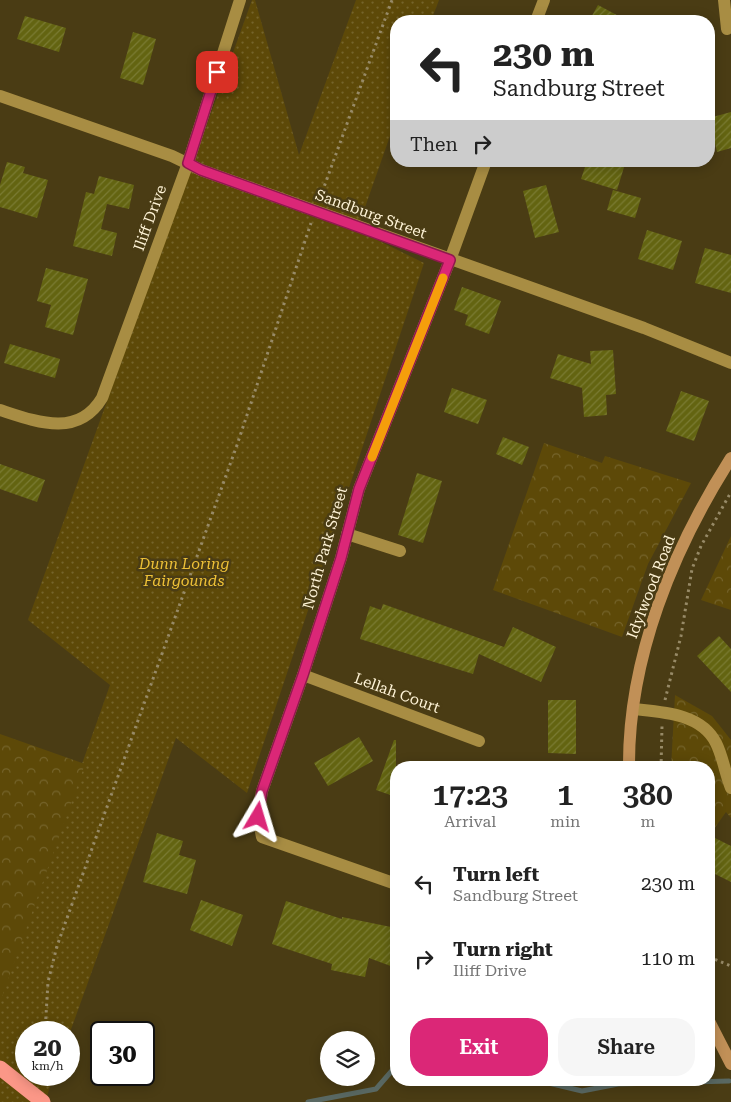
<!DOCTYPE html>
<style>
body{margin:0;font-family:"Roboto Serif",serif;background:#f6f6f6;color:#222;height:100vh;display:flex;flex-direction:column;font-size:19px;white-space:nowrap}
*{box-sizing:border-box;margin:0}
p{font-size:16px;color:#767676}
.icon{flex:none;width:28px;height:28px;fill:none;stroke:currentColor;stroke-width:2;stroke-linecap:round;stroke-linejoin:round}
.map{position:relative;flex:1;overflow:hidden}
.panel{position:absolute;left:390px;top:761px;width:325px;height:325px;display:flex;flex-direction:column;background:#fff;border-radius:20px;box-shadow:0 2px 12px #0003}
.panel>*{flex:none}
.top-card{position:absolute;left:390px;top:15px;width:325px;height:152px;border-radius:20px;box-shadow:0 2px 12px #0003;background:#fff;color:#222;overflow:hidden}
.controls{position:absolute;left:320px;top:1031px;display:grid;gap:10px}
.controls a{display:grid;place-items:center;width:55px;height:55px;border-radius:50%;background:#fff;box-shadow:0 2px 12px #0003;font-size:25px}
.speed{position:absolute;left:15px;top:1021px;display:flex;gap:10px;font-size:25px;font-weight:700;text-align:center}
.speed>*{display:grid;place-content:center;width:65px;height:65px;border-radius:50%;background:#fff;box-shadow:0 2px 12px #0003;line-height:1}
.speed small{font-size:12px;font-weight:400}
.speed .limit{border:2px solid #111;border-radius:8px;background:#fff;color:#111}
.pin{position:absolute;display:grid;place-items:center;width:42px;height:42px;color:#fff;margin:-21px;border-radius:10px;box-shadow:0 2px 8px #0006}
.me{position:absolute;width:55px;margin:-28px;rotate:7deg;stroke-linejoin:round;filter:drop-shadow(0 0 4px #0008)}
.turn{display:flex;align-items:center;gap:18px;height:105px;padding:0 20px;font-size:22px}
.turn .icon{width:65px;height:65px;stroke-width:2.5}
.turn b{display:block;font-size:35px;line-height:42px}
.then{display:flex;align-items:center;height:48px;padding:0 20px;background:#0003;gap:10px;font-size:19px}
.eta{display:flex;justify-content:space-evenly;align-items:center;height:85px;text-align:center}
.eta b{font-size:30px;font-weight:600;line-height:35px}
.primary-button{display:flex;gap:10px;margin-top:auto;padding:10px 20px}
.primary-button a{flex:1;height:58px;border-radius:20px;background:#db2777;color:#fff;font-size:20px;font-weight:600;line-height:58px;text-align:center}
.primary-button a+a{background:#f6f6f6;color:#222}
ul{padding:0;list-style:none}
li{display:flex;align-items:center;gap:15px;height:75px;padding:0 20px}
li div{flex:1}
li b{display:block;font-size:19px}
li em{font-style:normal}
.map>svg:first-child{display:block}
.grass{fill:url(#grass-dots)}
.forest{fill:url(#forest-crowns)}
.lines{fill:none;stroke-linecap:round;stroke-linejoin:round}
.stream{stroke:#596862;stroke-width:5}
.building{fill:url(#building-hatch)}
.path{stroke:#978a67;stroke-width:3;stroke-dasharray:2.5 4;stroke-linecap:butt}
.street{stroke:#a88d43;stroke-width:12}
.secondary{stroke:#c19057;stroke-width:12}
.highway{stroke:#fb9787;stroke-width:15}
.route-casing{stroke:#8e194d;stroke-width:12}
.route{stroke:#db2777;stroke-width:9}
.slow{stroke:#f59e0b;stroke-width:9}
.labels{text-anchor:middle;stroke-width:5;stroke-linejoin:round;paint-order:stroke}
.street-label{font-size:15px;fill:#fef3d6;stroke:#4a3c14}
.park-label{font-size:15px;font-style:italic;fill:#eec137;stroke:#4a3c14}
</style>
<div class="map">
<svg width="731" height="1102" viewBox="0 0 731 1102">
<defs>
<pattern id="grass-dots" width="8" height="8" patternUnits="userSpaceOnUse" patternTransform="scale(1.25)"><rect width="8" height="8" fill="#5d4908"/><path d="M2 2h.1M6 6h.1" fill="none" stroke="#75642b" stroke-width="1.8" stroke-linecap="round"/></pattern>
<pattern id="forest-crowns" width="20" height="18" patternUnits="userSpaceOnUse" patternTransform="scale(1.25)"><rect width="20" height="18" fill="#5d4908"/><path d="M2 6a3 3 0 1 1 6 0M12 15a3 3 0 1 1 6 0" fill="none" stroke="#75642b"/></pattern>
<pattern id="building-hatch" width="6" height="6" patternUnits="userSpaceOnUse" patternTransform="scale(1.25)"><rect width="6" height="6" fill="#636411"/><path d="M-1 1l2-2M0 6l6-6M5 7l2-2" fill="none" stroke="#7a7b33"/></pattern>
</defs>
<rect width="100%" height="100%" fill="#4a3c14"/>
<path class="grass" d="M252 0H255L299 155 356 0H439L431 21H396V119L357 230 424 263 247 793 176 738 69 1035V1032H26V1075H54L45 1102H0V995L110 685 28 620Z"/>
<g class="forest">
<path d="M544 443 602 463 605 456 691 483 648 564 622 637 493 590Z"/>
<path d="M731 536V610L701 600Z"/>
<path d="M675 695 712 716 731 740V818L726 812 709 836V768H671Z"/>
<path d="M0 734 85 764 0 1002Z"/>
</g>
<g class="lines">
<g class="stream">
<path d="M536 1080 582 1091 618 1084 729 1081"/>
<path d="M308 1102 376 1089 396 1066"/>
</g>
</g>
<g class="building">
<path d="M598 5 628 21H589Z"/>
<path d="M25 16 66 28 59 52 17 39Z"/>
<path d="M133 32 156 39 143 85 120 78Z"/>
<path d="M731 112V148L717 152 709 118Z"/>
<path d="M587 161H614L625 164 617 190 581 179Z"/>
<path d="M7 162 25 167 23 173 48 180 37 218 0 207V185Z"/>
<path d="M99 176 134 185 129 209 107 204 101 229 117 233 112 256 73 246 86 192 94 194Z"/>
<path d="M546 185 559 232 535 238 523 191Z"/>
<path d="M613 190 641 198 635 218 607 210Z"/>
<path d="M647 230 682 241 673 270 638 259Z"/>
<path d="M705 248 731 255V293L695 283Z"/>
<path d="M46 268 88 279 73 335 45 327 51 305 37 301Z"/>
<path d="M462 287 501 301 489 334 465 325 468 315 454 310Z"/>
<path d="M10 344 60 359 55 378 4 363Z"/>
<path d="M613 350 616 394 606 395 607 415 584 417 582 388 550 378 558 354 591 364 590 351Z"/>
<path d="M452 388 487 400 478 424 444 412Z"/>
<path d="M681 391 709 401 694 441 666 431Z"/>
<path d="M503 437 529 447 522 465 496 454Z"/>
<path d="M0 464 45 480 37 502 0 489Z"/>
<path d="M417 473 442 481 423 543 398 535Z"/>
<path d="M383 604 504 647 513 627 556 647 541 682 479 654 473 674 360 639 370 606 381 610Z"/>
<path d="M719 636 731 649V692L697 656Z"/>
<path d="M548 700H576V754L548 753Z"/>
<path d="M359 737 373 761 328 786 314 763Z"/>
<path d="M394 740H396V797L376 790Z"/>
<path d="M157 833 183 841 179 855 196 860 187 894 143 882Z"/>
<path d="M709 835 731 846V882L709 871Z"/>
<path d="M201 900 243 915 232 946 190 930Z"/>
<path d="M286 901 342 919V917L396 928V968L369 958 365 977 331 970 332 964 272 944Z"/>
</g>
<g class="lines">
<g class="path">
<path d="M320 198 392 0"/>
<path d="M665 700 681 636 692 569 701 546 731 492"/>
<path d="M661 768 662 726"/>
<path d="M709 957 731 966"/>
<path d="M45 1032 48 982 57 946 237 445 311 223"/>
</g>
<g class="street">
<path d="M724 0 727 29"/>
<path d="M536 21 544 0"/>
<path d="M0 96 172 156 201 170 644 328 731 363"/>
<path d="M0 410C37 422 78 438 102 398L188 163 240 0"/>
<path d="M347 534 400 551"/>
<path d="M303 675 479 741"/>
<path d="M633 709C661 712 701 713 716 743 723 757 725 773 731 788"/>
<path d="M396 884 262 837 258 817 262 791 303 675 341 558 359 489 450 260 486 161"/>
</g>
<g class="secondary">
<path d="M629 768C628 658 673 549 731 458"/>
<path d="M709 1021 731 1064"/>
</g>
<path class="highway" d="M0 1068 43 1102"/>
</g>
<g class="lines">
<g class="route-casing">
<path id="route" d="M217 72 188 163 201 170 450 260 359 489 341 558 303 675 262 791 258 817"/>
</g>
<use href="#route" class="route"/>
<path class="slow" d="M372 457 443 278"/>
</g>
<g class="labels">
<g class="street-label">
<text transform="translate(371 214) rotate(20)" y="5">Sandburg Street</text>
<text transform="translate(150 218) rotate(-70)" y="5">Iliff Drive</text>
<text transform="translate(325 548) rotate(-74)" y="5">North Park Street</text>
<text transform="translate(651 587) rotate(-69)" y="5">Idylwood Road</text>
<text transform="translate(397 693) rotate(20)" y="5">Lellah Court</text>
</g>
<g class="park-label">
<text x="184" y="569">Dunn Loring<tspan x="184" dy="17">Fairgounds</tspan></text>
</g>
</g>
</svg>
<div class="controls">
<a><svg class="icon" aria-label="layers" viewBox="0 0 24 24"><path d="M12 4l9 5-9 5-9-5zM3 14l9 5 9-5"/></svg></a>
</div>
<div class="speed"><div>20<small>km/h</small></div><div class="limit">30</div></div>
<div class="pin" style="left:217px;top:72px;background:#d93025"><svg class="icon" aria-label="arrive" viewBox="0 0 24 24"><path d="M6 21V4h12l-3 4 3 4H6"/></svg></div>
<svg class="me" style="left:258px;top:817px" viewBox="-20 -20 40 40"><path d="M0-17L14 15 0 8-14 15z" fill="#db2777" stroke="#fff" stroke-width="4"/></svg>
<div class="top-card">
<div class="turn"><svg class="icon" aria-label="left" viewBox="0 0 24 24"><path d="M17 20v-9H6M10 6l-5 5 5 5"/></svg><div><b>230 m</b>Sandburg Street</div></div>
<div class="then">Then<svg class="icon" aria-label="right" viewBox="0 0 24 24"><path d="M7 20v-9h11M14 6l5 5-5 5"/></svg></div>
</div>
<section class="panel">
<div class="eta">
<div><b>17:23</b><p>Arrival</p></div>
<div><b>1</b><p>min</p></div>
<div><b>380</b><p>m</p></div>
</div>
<ul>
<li><svg class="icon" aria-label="left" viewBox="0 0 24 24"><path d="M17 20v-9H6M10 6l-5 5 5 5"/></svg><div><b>Turn left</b><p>Sandburg Street</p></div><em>230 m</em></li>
<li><svg class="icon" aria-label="right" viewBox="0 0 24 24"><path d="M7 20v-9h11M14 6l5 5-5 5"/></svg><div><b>Turn right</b><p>Iliff Drive</p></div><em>110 m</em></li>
</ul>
<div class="primary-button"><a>Exit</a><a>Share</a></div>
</section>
</div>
